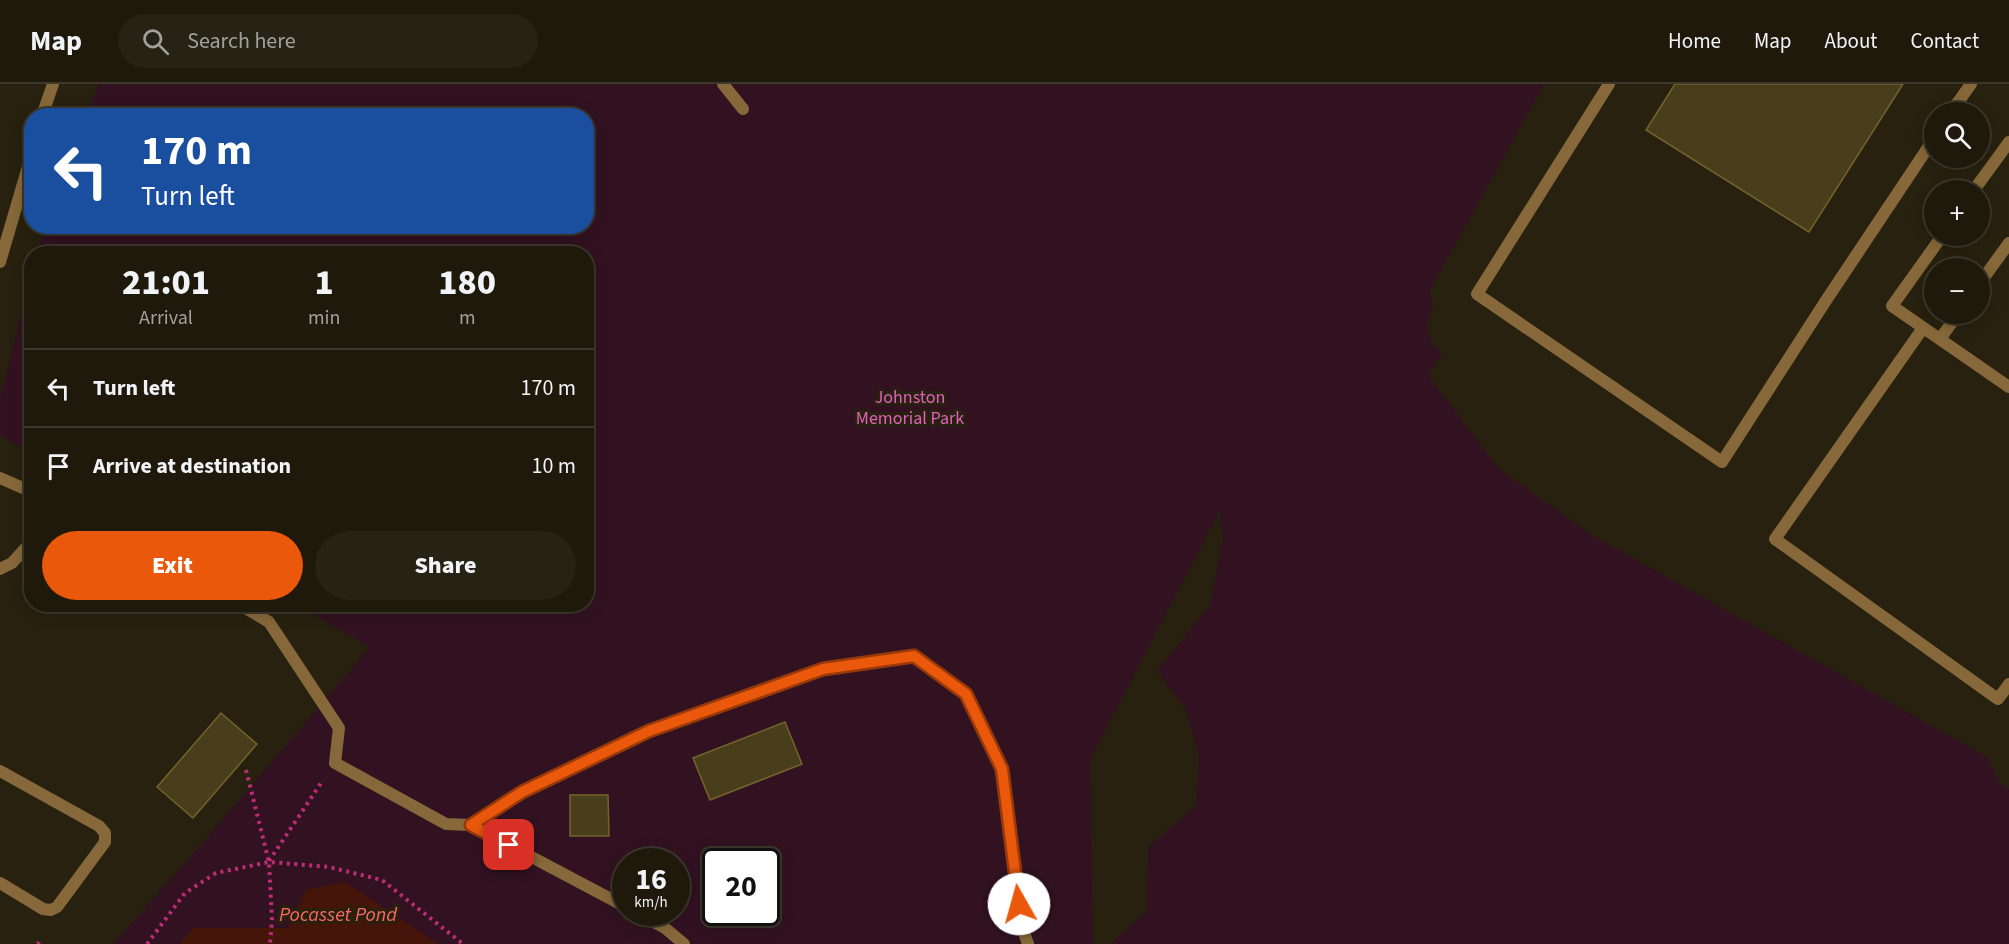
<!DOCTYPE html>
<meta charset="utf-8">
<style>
body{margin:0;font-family:"Source Sans 3",sans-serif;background:#262214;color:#f1f3f6;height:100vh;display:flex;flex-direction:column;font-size:22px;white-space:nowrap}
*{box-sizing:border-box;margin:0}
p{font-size:20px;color:#a1a09d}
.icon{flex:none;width:33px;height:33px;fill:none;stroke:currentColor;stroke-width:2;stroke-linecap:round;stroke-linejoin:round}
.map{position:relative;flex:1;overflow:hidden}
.sheet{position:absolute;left:24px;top:162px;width:570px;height:366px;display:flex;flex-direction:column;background:#1e190b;border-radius:24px;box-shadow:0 3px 15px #0003,0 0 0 2px #3c382c}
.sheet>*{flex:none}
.hud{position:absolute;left:24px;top:24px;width:570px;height:126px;border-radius:24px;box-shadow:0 3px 15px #0003,0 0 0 2px #3c382c;background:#1a4fa0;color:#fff;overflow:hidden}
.buttons{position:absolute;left:1924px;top:18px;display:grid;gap:12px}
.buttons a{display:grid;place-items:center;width:66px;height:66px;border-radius:50%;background:#1e190b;box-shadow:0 3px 15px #0003,0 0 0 2px #3c382c;font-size:30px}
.speed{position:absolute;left:612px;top:764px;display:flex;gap:12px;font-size:30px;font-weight:700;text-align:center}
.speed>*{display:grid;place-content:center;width:78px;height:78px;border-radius:50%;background:#1e190b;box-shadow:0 3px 15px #0003,0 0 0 2px #3c382c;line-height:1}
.speed small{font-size:15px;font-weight:400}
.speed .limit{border:3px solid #111;border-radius:9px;background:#fff;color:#111}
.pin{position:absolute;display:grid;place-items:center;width:51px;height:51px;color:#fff;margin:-26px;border-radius:12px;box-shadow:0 3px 9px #0006}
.me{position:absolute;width:66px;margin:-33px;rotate:353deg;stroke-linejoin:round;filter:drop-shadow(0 0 4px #0008)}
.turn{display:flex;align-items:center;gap:21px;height:126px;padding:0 18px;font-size:27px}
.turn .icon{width:78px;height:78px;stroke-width:2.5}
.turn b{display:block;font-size:42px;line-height:51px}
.eta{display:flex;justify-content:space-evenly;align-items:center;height:102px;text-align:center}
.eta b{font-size:36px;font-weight:800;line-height:42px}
.action{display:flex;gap:12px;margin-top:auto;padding:12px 18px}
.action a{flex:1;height:69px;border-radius:36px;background:#ea580c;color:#fff;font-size:24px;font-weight:800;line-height:69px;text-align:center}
.action a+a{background:#262214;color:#f1f3f6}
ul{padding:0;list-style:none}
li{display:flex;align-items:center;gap:18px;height:78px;padding:0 18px;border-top:2px solid #3c382c}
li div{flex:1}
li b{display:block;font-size:22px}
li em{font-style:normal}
header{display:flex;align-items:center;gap:36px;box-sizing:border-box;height:84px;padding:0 30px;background:#1e190b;border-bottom:2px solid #3c382c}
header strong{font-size:28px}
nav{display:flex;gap:33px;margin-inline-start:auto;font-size:21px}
.search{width:420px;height:54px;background:#262214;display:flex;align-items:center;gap:15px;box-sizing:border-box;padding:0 21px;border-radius:33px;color:#a1a09d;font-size:22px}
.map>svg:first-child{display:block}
.green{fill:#321221;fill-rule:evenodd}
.water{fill:#461509}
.building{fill:#493e1b;stroke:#75632d;stroke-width:1.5}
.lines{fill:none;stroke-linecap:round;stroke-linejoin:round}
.path{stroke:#bb2d75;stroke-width:4;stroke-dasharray:3 4.5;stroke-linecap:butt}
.service{stroke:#87683a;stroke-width:12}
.minor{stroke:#87683a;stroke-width:12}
.route-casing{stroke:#983908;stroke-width:15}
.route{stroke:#ea580c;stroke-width:10}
.labels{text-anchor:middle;stroke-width:6;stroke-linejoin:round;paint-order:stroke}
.park-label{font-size:18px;fill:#e25fba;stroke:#28210f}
.water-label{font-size:20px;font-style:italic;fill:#ff6764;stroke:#28210f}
</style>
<header>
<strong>Map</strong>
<div class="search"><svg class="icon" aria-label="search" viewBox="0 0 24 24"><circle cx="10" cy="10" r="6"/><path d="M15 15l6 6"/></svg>Search here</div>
<nav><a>Home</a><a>Map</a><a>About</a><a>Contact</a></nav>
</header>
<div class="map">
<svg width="2009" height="860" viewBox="0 0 2009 860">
<rect width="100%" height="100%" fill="#28210f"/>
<g class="green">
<path d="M99 0H1544L1430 206 1433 223 1426 244 1432 259 1442 269 1428 292 1499 385 1592 451 1987 673 2000 700 2009 705V860H1110L1147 827 1148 763 1196 722 1199 671 1185 624 1157 587 1210 521 1223 455 1220 426 1090 675 1093 860H113L193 770 370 563 296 521 586 520V170H38L45 142H586V32L86 31ZM626 777H676V828H626ZM716 777H766V828H716Z"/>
<path d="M31 194V369L0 351V314Z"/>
</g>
<path class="water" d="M345 798 438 860H180L193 844H288L306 806Z"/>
<g class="building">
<path d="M1675 0H1903L1809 148 1646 46Z"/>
<path d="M221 629 257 660 193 734 157 703Z"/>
<path d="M785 638 802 680 710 716 693 674Z"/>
<path d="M570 711H608L609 752H570Z"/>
</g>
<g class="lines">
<g class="path">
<path d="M246 686 269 778 272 836 270 860"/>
<path d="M269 777 323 696"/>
<path d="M38 860 39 858"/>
<path d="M147 860 185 809 216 789 269 778 329 783 382 796 463 860"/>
</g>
<g class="service">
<path d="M723 0 743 25"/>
<path d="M1609 0 1477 210 1722 378 1825 218 1935 53"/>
<path d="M1951 28 1971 0"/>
<path d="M1974 106 2009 58"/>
<path d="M1942 152 1892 222 2009 303"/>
<path d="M1980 199 2009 159"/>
<path d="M1923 244 1775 455 1998 615 2009 600"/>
<path d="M1940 255 1958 230"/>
<path d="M0 394 32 408"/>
<path d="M0 485 12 479 32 457"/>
<path d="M239 520 269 538 339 644 335 679 446 740 471 741 626 823"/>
<path d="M0 687 99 742 105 749V758L57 823 51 826 43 825 0 799"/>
<path d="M471 741 522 708 649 647 823 585 913 572 966 610 1002 685 1022 843 1028 860"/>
<path d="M635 828 665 844 684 860"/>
</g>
<g class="minor">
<path d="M42 32 53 0"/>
<path d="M0 178 32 69"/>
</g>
</g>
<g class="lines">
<g class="route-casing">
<path id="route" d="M509 761 471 741 522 708 649 647 823 585 914 572 966 610 1002 685 1019 820"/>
</g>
<use href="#route" class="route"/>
</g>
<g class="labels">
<g class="park-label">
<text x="910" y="319">Johnston<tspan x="910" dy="21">Memorial Park</tspan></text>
</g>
<g class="water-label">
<text x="338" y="837">Pocasset Pond</text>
</g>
</g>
</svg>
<div class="buttons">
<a><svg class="icon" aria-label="search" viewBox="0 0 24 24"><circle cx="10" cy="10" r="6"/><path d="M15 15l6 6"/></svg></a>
<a>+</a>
<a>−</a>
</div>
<div class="speed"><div>16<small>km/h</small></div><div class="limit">20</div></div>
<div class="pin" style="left:509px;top:761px;background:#d93025"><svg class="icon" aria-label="arrive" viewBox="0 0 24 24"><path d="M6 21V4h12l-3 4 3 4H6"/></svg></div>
<svg class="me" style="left:1019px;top:820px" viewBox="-20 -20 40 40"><circle r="19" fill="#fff"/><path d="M0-13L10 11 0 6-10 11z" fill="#ea580c"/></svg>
<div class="hud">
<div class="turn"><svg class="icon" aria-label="left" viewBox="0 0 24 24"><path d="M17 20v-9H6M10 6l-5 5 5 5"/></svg><div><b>170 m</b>Turn left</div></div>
</div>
<section class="sheet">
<div class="eta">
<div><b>21:01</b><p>Arrival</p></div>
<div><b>1</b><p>min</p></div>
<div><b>180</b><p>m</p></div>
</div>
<ul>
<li><svg class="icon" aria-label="left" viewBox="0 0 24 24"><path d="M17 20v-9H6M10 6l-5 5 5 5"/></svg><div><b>Turn left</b></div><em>170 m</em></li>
<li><svg class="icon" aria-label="arrive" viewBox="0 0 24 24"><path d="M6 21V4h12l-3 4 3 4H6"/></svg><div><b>Arrive at destination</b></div><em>10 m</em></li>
</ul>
<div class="action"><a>Exit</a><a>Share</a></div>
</section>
</div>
